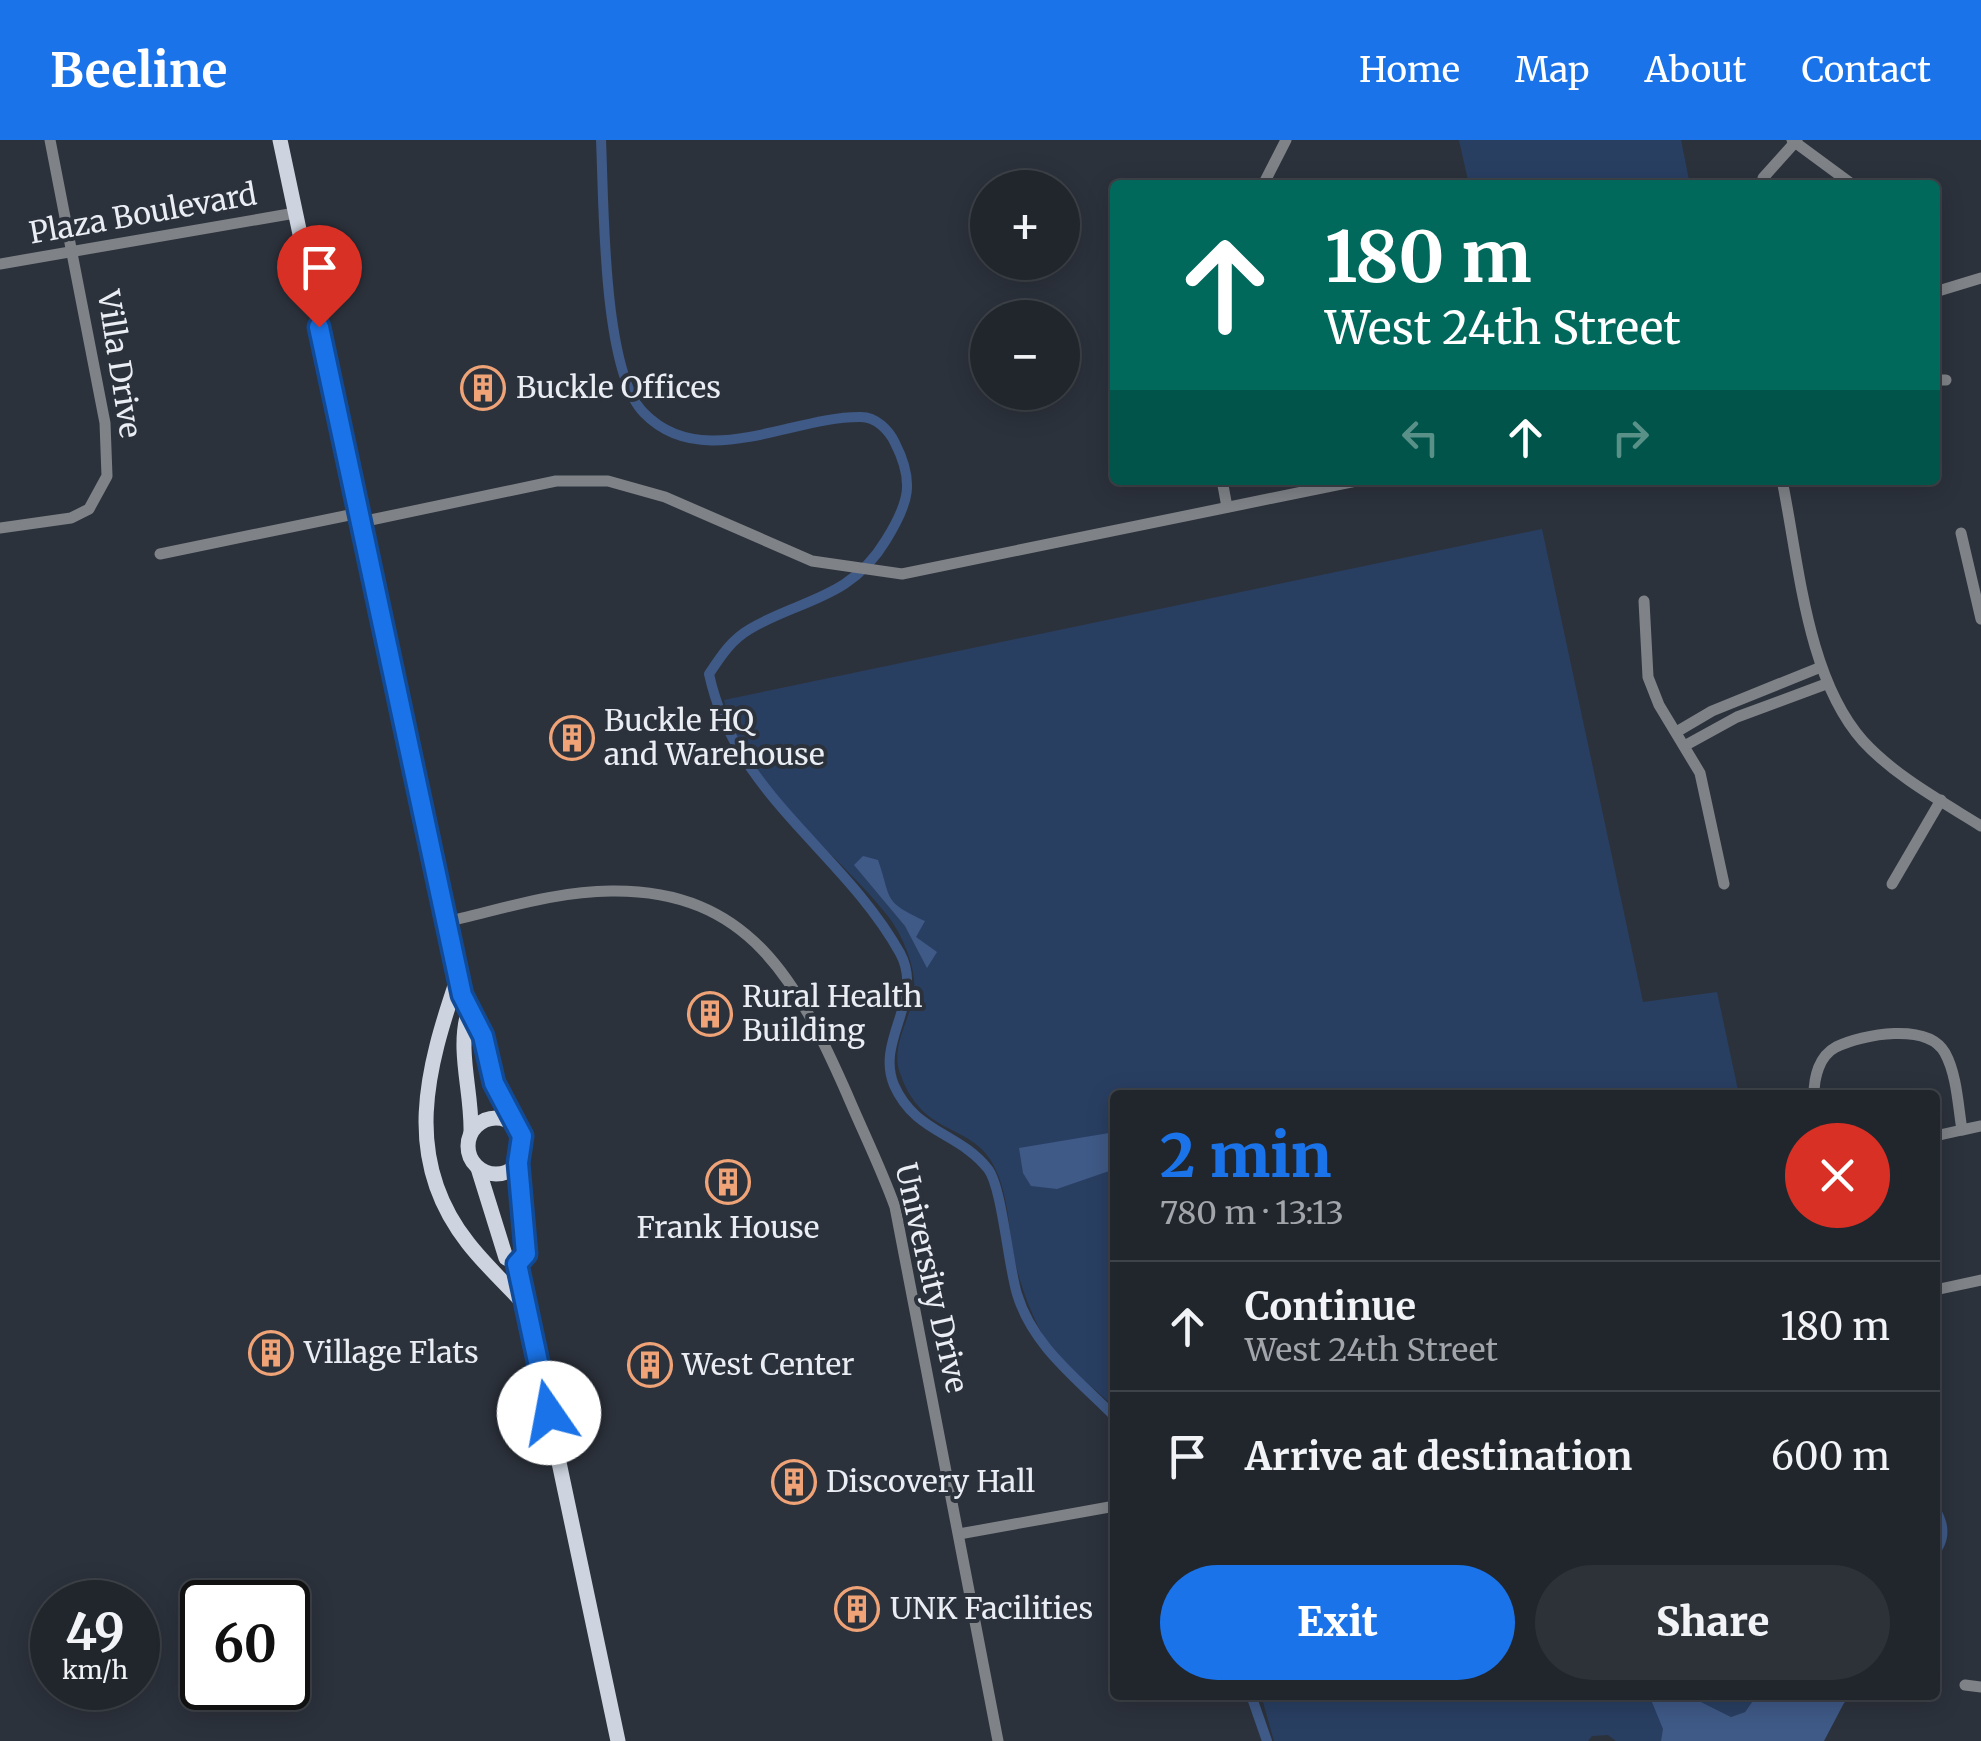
<!DOCTYPE html>
<meta charset="utf-8">
<style>
body{margin:0;font-family:Merriweather,serif;background:#2d3239;color:#f1f3f6;height:100vh;display:flex;flex-direction:column;font-size:38px;white-space:nowrap}
*{box-sizing:border-box;margin:0}
p{font-size:32px;color:#a2a5aa}
.icon{flex:none;width:55px;height:55px;fill:none;stroke:currentColor;stroke-width:2;stroke-linecap:round;stroke-linejoin:round}
.map{position:relative;flex:1;overflow:hidden}
.drawer{position:absolute;left:1110px;top:950px;width:830px;height:610px;display:flex;flex-direction:column;background:#21262d;border-radius:10px;box-shadow:0 5px 25px #0003,0 0 0 2px #3e4349}
.drawer>*{flex:none}
.top-card{position:absolute;left:1110px;top:40px;width:830px;height:305px;border-radius:10px;box-shadow:0 5px 25px #0003,0 0 0 2px #3e4349;background:#00695c;color:#fff;overflow:hidden}
.buttons{position:absolute;left:970px;top:30px;display:grid;gap:20px}
.buttons a{display:grid;place-items:center;width:110px;height:110px;border-radius:50%;background:#21262d;box-shadow:0 5px 25px #0003,0 0 0 2px #3e4349;font-size:50px}
.speed{position:absolute;left:30px;top:1440px;display:flex;gap:20px;font-size:50px;font-weight:700;text-align:center}
.speed>*{display:grid;place-content:center;width:130px;height:130px;border-radius:50%;background:#21262d;box-shadow:0 5px 25px #0003,0 0 0 2px #3e4349;line-height:1}
.speed small{font-size:25px;font-weight:400}
.speed .limit{border:5px solid #111;border-radius:15px;background:#fff;color:#111}
.pin{position:absolute;display:grid;place-items:center;width:85px;height:85px;color:#fff;margin:-102px -42px;border-radius:50% 50% 50% 0;rotate:-45deg;box-shadow:0 0 10px #0007}
.pin .icon{rotate:45deg}
.me{position:absolute;width:110px;margin:-55px;rotate:348deg;stroke-linejoin:round;filter:drop-shadow(0 0 8px #0008)}
.turn{display:flex;align-items:center;gap:35px;height:210px;padding:0 50px;font-size:45px}
.turn .icon{width:130px;height:130px;stroke-width:2.5}
.turn b{display:block;font-size:70px;line-height:85px}
.lanes{display:flex;align-items:center;height:95px;padding:0 50px;background:#0003;justify-content:center;gap:50px;direction:ltr}
.lanes .off{opacity:.35}
.round{display:grid;place-items:center;flex:none;width:105px;height:105px;border-radius:52px;background:#2d3239}
.headline{display:flex;align-items:center;justify-content:space-between;height:170px;padding:0 50px}
h1{font-size:60px;font-weight:800;line-height:75px;color:#1a73e8}
.action{display:flex;gap:20px;margin-top:auto;padding:20px 50px}
.action a{flex:1;height:115px;border-radius:60px;background:#1a73e8;color:#fff;font-size:40px;font-weight:800;line-height:115px;text-align:center}
.action a+a{background:#2d3239;color:#f1f3f6}
ul{padding:0;list-style:none}
li{display:flex;align-items:center;gap:30px;height:130px;padding:0 50px;border-top:2px solid #3e4349}
li div{flex:1}
li b{display:block;font-size:38px}
li em{font-style:normal}
header{display:flex;align-items:center;gap:60px;box-sizing:border-box;height:140px;padding:0 50px;background:#1a73e8;color:#fff}
header strong{font-size:48px}
nav{display:flex;gap:55px;margin-inline-start:auto;font-size:35px}
.map>svg:first-child{display:block}
.green{fill:#293f62}
.water{fill:#3f5a87}
.lines{fill:none;stroke-linecap:round;stroke-linejoin:round}
.canal{stroke:#3f5a87;stroke-width:10}
.minor{stroke:#7f8388;stroke-width:11}
.major{stroke:#cdd4df;stroke-width:15}
.route-casing{stroke:#114b97;stroke-width:25}
.route{stroke:#1a73e8;stroke-width:18}
.labels{text-anchor:middle;stroke-width:8;stroke-linejoin:round;paint-order:stroke}
.street-label{font-size:30px;fill:#eaeef4;stroke:#2c323c}
.poi-label{font-size:30px;fill:#eaeef4;stroke:#2c323c;text-anchor:start}
</style>
<header>
<strong>Beeline</strong>
<nav><a>Home</a><a>Map</a><a>About</a><a>Contact</a></nav>
</header>
<div class="map">
<svg width="1981" height="1601" viewBox="0 0 1981 1601">
<rect width="100%" height="100%" fill="#2c323c"/>
<g class="green">
<path d="M1459 0H1681L1690 45H1469Z"/>
<path d="M1542 389 1643 862 1717 852 1739 955H1115V1268C1098 1250 1075 1236 1059 1218 1038 1194 1022 1152 1015 1121 1008 1088 1009 1049 990 1019 966 983 921 995 900 933 890 906 911 879 914 852 917 829 902 793 887 775 834 707 743 649 724 560Z"/>
<path d="M1261 1555H1649L1664 1589 1661 1601H1616L1608 1595 1592 1596 1588 1601H1274Z"/>
<path d="M1687 1555H1757L1745 1572 1731 1577Z"/>
</g>
<g class="water">
<path d="M863 716 878 720C892 760 882 761 925 781L916 797 937 812 927 828 905 786 854 725Z"/>
<path d="M1115 992V1029L1057 1049 1031 1046 1023 1033 1019 1008Z"/>
<path d="M1935 1360C1950 1381 1953 1400 1935 1420Z"/>
<path d="M1649 1555H1687L1731 1577 1745 1572 1757 1555H1854L1844 1563 1824 1601H1661L1663 1589Z"/>
</g>
<g class="lines">
<g class="canal">
<path d="M601 0C604 61 602 231 644 273 702 333 792 276 861 277 876 277 889 290 895 303 915 342 909 363 886 400 850 460 800 459 750 489 731 500 721 516 709 534 735 655 843 711 900 813 925 859 875 900 894 945 915 993 959 992 988 1029 1002 1047 1008 1125 1017 1154 1033 1207 1078 1239 1115 1277"/>
<path d="M1251 1555 1267 1601"/>
</g>
<g class="minor">
<path d="M1792 0 1853 45"/>
<path d="M1763 38 1797 0"/>
<path d="M1263 45 1286 0"/>
<path d="M0 124 295 73"/>
<path d="M1935 152 1981 138"/>
<path d="M1935 240H1946"/>
<path d="M1222 340 1227 367"/>
<path d="M1782 340C1799 422 1806 537 1863 601 1895 636 1941 661 1981 686"/>
<path d="M361 382 556 341H608L665 357 812 421 902 434 1361 340"/>
<path d="M0 388 71 378 89 369 107 336 105 283 50 0"/>
<path d="M1961 393 1981 479"/>
<path d="M160 414 359 373"/>
<path d="M1644 461 1648 537 1659 565 1700 633 1724 744"/>
<path d="M1678 591 1712 571 1821 527"/>
<path d="M1686 605 1737 577 1826 544"/>
<path d="M1892 744 1941 660"/>
<path d="M445 782C499 770 556 751 611 751 750 749 798 843 847 954 863 992 881 1028 895 1067L998 1601"/>
<path d="M1814 955C1814 937 1819 916 1836 907 1863 894 1928 882 1945 913 1957 935 1958 966 1962 990L1935 996"/>
<path d="M1962 990 1981 986"/>
<path d="M1935 1150 1981 1140"/>
<path d="M959 1394 1115 1366"/>
<path d="M1965 1545 1981 1547"/>
</g>
<g class="major">
<path d="M280 0 458 837 513 984"/>
<path d="M458 837C427 928 401 1018 468 1103 485 1125 507 1145 526 1166"/>
<path d="M468 873C457 911 472 952 471 992"/>
<circle cx="496" cy="1006" r="28"/>
<path d="M478 1028 506 1118 517 1124 618 1601"/>
<path d="M517 1124 525 1114 518 1023"/>
</g>
</g>
<g class="lines">
<g class="route-casing">
<path id="route" d="M319 187 462 855 483 896 494 943 522 996 518 1023 526 1114 517 1124 549 1273"/>
</g>
<use href="#route" class="route"/>
</g>
<defs>
<g id="building-ring" transform="scale(2.25)"><circle r="9.5" fill="#2c323c" stroke="#efa377" stroke-width="1.5"/><path d="M-4-6H4V6H1V3H-1V6H-4ZM-2.5-4.3h1.7v1.8h-1.7ZM.8-4.3h1.7v1.8H.8ZM-2.5-1h1.7V.8h-1.7ZM.8-1h1.7V.8H.8Z" fill="#efa377"/></g>
</defs>
<g fill-rule="evenodd">
<use href="#building-ring" x="483" y="248"/>
<use href="#building-ring" x="572" y="598"/>
<use href="#building-ring" x="710" y="874"/>
<use href="#building-ring" x="728" y="1042"/>
<use href="#building-ring" x="271" y="1213"/>
<use href="#building-ring" x="650" y="1225"/>
<use href="#building-ring" x="794" y="1342"/>
<use href="#building-ring" x="857" y="1469"/>
</g>
<g class="labels">
<g class="street-label">
<text transform="translate(143 74) rotate(-10)" y="10">Plaza Boulevard</text>
<text transform="translate(119 224) rotate(81)" y="10">Villa Drive</text>
<text transform="translate(931 1138) rotate(77)" y="10">University Drive</text>
</g>
<g class="poi-label">
<text x="516" y="258">Buckle Offices</text>
<text x="604" y="591">Buckle HQ<tspan x="604" dy="34">and Warehouse</tspan></text>
<text x="742" y="867">Rural Health<tspan x="742" dy="34">Building</tspan></text>
<text x="728" y="1098" text-anchor="middle">Frank House</text>
<text x="304" y="1223">Village Flats</text>
<text x="682" y="1235">West Center</text>
<text x="826" y="1352">Discovery Hall</text>
<text x="890" y="1479">UNK Facilities</text>
</g>
</g>
</svg>
<div class="buttons">
<a>+</a>
<a>−</a>
</div>
<div class="speed"><div>49<small>km/h</small></div><div class="limit">60</div></div>
<div class="pin" style="left:319px;top:187px;background:#d93025"><svg class="icon" aria-label="arrive" viewBox="0 0 24 24"><path d="M6 21V4h12l-3 4 3 4H6"/></svg></div>
<svg class="me" style="left:549px;top:1273px" viewBox="-20 -20 40 40"><circle r="19" fill="#fff"/><path d="M0-13L10 11 0 6-10 11z" fill="#1a73e8"/></svg>
<div class="top-card">
<div class="turn"><svg class="icon" aria-label="ahead" viewBox="0 0 24 24"><path d="M12 20V5M6 11l6-6 6 6"/></svg><div><b>180 m</b>West 24th Street</div></div>
<div class="lanes"><svg class="icon off" aria-label="left" viewBox="0 0 24 24"><path d="M17 20v-9H6M10 6l-5 5 5 5"/></svg><svg class="icon" aria-label="ahead" viewBox="0 0 24 24"><path d="M12 20V5M6 11l6-6 6 6"/></svg><svg class="icon off" aria-label="right" viewBox="0 0 24 24"><path d="M7 20v-9h11M14 6l5 5-5 5"/></svg></div>
</div>
<section class="drawer">
<div class="headline"><div><h1>2 min</h1><p>780 m · 13:13</p></div><a class="round" style="background:#d93025;color:#fff"><svg class="icon" aria-label="close" viewBox="0 0 24 24"><path d="M6 6l12 12M18 6L6 18"/></svg></a></div>
<ul>
<li><svg class="icon" aria-label="ahead" viewBox="0 0 24 24"><path d="M12 20V5M6 11l6-6 6 6"/></svg><div><b>Continue</b><p>West 24th Street</p></div><em>180 m</em></li>
<li><svg class="icon" aria-label="arrive" viewBox="0 0 24 24"><path d="M6 21V4h12l-3 4 3 4H6"/></svg><div><b>Arrive at destination</b></div><em>600 m</em></li>
</ul>
<div class="action"><a>Exit</a><a>Share</a></div>
</section>
</div>
